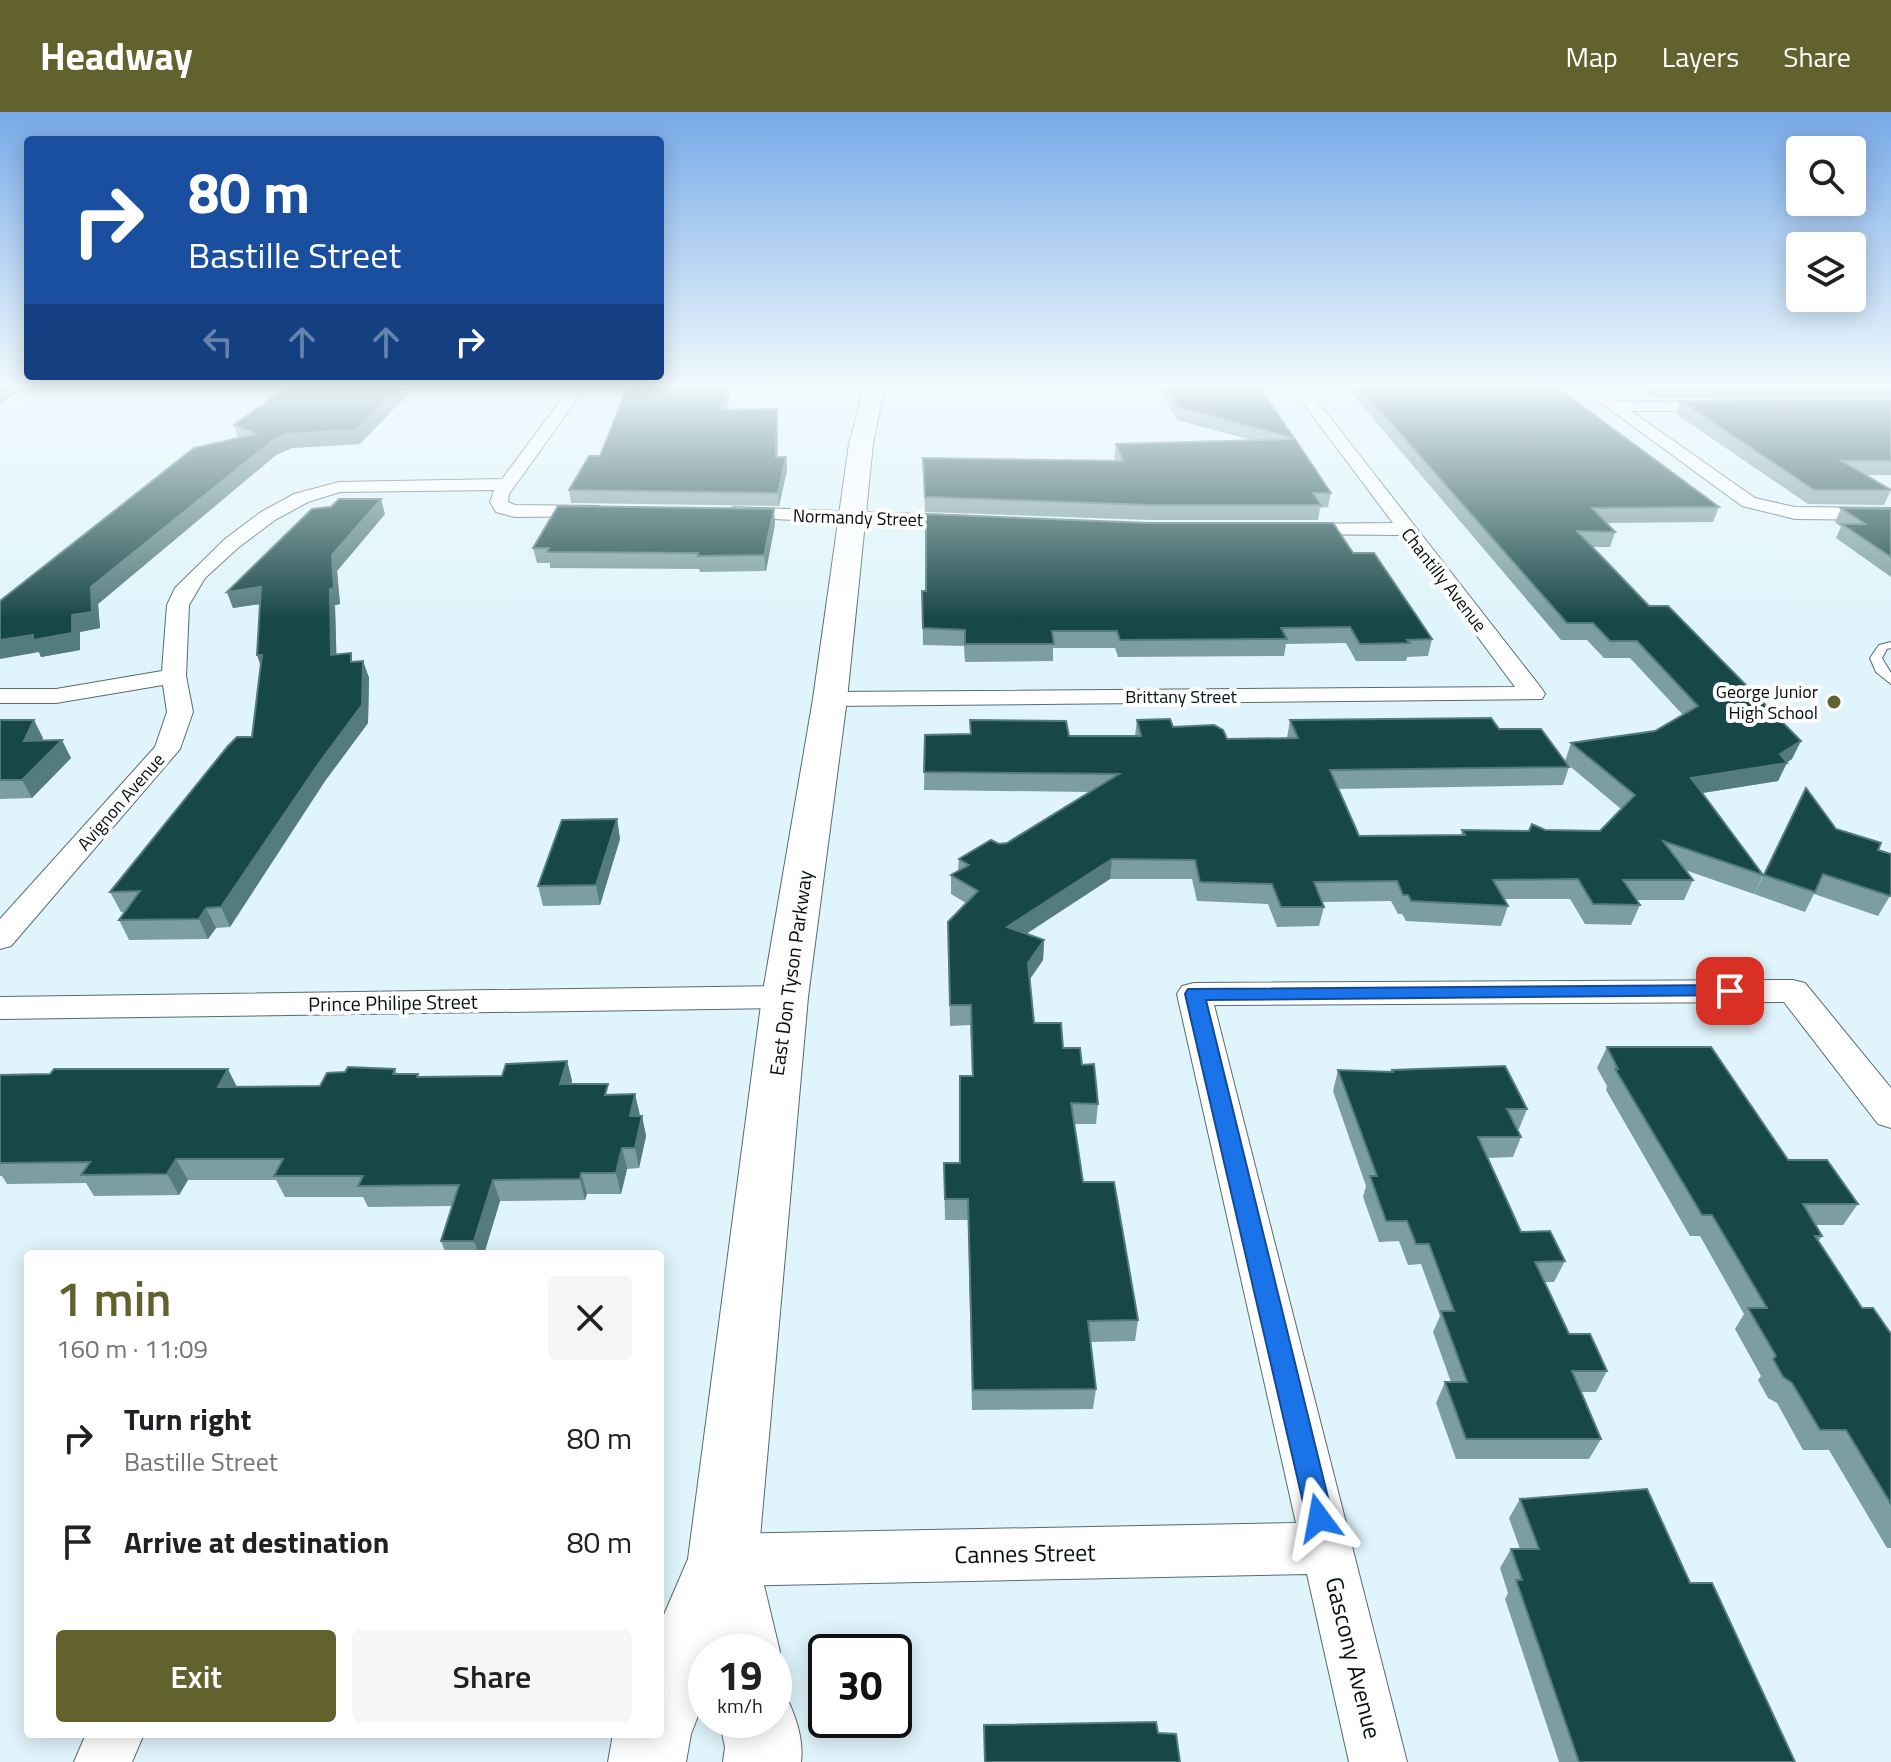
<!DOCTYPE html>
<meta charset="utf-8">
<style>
body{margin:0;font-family:"Titillium Web",sans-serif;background:#f6f6f6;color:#202124;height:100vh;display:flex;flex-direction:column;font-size:30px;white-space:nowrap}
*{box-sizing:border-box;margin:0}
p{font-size:26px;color:#757577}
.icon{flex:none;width:44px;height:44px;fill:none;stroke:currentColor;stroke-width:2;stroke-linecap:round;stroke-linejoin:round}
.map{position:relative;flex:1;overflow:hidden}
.details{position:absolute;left:24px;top:1138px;width:640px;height:488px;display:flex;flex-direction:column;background:#fff;border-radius:8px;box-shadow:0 4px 20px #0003}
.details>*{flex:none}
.hud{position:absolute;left:24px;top:24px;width:640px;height:244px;border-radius:8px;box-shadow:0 4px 20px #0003;background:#1a4fa0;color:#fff;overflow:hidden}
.controls{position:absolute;left:1786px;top:24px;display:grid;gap:16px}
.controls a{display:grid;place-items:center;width:80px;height:80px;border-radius:8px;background:#fff;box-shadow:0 4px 20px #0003;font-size:40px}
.speed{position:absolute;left:688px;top:1522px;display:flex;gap:16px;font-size:40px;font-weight:700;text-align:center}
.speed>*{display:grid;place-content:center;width:104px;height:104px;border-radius:50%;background:#fff;box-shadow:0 4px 20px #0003;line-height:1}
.speed small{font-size:20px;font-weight:400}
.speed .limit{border:4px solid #111;border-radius:12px;background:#fff;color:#111}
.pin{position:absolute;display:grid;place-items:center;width:68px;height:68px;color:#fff;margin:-34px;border-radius:16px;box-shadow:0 4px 12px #0006}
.me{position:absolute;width:88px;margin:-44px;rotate:347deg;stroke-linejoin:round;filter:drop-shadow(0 0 6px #0008)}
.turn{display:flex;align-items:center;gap:28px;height:168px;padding:0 32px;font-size:36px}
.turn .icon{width:104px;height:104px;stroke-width:2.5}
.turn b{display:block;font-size:56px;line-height:68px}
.lanes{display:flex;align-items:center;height:76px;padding:0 32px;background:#0003;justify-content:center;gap:40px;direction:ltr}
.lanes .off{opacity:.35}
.round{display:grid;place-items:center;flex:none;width:84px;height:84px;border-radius:8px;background:#f6f6f6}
.headline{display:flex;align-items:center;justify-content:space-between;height:136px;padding:0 32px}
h1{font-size:48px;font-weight:600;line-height:60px;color:#62622f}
.primary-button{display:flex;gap:16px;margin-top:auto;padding:16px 32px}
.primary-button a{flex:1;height:92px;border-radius:8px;background:#62622f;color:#fff;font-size:32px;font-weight:600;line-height:92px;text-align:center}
.primary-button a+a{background:#f6f6f6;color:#202124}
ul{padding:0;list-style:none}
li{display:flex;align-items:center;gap:24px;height:104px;padding:0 32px}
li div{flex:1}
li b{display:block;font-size:30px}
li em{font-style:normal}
header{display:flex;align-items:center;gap:48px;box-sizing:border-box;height:112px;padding:0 40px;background:#62622f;color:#fff}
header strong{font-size:38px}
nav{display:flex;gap:44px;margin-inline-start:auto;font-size:28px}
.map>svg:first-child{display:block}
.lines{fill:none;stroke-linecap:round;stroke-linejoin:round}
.lane-casing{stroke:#586b71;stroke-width:2}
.street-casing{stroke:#586b71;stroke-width:2}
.secondary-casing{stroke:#586b71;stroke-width:2}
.lane{fill:#fff;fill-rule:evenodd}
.street{fill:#fff;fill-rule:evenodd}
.secondary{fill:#fff;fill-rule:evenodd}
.wall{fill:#7c9ea1;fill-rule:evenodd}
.shaded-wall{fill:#547b7d}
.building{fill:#184747;stroke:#547b7d;stroke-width:2}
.route{fill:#1a73e8;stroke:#114b97;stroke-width:2}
.poi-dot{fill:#62622f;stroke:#fdfdfd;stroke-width:3}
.labels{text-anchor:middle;stroke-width:8;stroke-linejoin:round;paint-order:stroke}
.far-street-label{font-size:18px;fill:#080f11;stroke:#fdfdfd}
.far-poi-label{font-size:18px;fill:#080f11;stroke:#fdfdfd;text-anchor:end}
.street-label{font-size:20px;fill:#080f11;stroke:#fdfdfd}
.near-street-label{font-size:24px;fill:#080f11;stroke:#fdfdfd}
</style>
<header>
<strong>Headway</strong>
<nav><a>Map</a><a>Layers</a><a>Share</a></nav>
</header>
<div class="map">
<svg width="1891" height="1650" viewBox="0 0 1891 1650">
<rect width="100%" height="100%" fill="#dff5fb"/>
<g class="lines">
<g class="lane-casing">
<path id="lane" d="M1891 530V536L1887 537 1882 546 1891 561V572L1876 560 1870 546 1879 533Z"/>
</g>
<g class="street-casing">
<g id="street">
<path d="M570 276H585L509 382 508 390 515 393 599 394 608 400 606 404 515 405 496 400 490 390 494 378 340 380 308 390 275 408 239 435 205 466 189 493 186 564 193 600 180 637 11 834 0 837V807L155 635 167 600 163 573 56 591H0V577H56L162 559 167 493 175 476 225 427 261 400 294 382 339 370 502 367Z"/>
<path d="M1292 276H1307L1542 577 1545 582 1542 587 830 594 821 592 818 587 821 582 830 580 1515 575 1402 423 1286 422 1283 418 1293 412 1393 411Z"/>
<path d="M1581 276H1598L1618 289 1729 291 1731 294 1723 299H1631L1755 386 1795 395 1891 396V408L1795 407 1742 394Z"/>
<path d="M733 395 970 404 980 410 970 416 726 405 724 401Z"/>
<path d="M1793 868 1805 871 1891 976V1016L1878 1012 1784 890 1214 893 1407 1650H1349L1307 1462 723 1474 705 1466 697 1448 705 1430 723 1422 1296 1411 1177 882 1182 874 1194 871Z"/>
<path d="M785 874 797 877 802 885 797 893 785 896 0 907V885Z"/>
<path d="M86 1622H144L132 1650H74Z"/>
</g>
</g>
<g class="secondary-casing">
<g id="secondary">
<path d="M864 276H884L873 332 847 587 808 885 758 1448 780 1540 774 1555V1540H706V1583L691 1622 686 1650H608L613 1622H660V1512L688 1447 762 885 813 587 849 332Z"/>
<path d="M774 1576 785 1581C795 1604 804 1625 801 1650H723L725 1635 719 1608H774Z"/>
</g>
</g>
<use href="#lane" class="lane"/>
<use href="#street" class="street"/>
<use href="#secondary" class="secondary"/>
</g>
<g class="wall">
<path d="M627 276H732L726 298 778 309V345H786L787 358 779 394 571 391 569 378 600 344Z"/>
<path d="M1159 276H1260L1331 381 1328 395 1320 396 1318 408H1148L925 400 923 346 1116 349 1114 346 1116 332 1251 328 1177 308Z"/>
<path d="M1347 276H1558L1719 395 1713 410 1606 411 1615 420 1610 435H1592L1792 647 1786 651 1778 669 1702 681 1763 763 1754 782 1685 758 1693 768 1684 788H1636L1640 793 1631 813 1585 812 1570 787H1504L1508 794 1501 814 1406 809 1402 802H1398L1391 789 1322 790 1324 795 1319 814 1277 815 1268 792 1197 789 1192 767H1110L1026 822 1044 828 1043 848 1030 867 1034 911 1082 953 1098 992 1096 1012H1074L1083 1070 1138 1208 1135 1229 1091 1230 1096 1277 1093 1297 972 1298 968 1108H945L944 1051H959L972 964 970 913 950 914 948 810 966 791 951 782V763L958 759 959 747 999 732 1007 731 1089 680 924 678 925 623 970 622V608L1069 624H1135L1137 608 1227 627 1287 626 1290 608 1499 617 1565 649 1571 631 1655 619 1683 603 1630 546H1604L1587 528H1561ZM1566 651 1621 697 1600 719 1462 718 1461 723 1359 724 1338 677 1563 673 1569 655Z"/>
<path d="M1639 276H1891V286H1654Z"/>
<path d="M1891 288V363H1865L1891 378 1884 393 1808 392 1676 302 1681 289Z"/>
<path d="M234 313 360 332 292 336 276 343 98 492 100 516 80 520V538L41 545 39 540 238 326Z"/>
<path d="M1841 396 1891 397V465L1836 426 1841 415 1835 410Z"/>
<path d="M385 402 337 459 340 492 335 493 336 543 354 550 363 549 369 566 368 611 325 669 230 815 216 816 208 827 129 828 119 808 125 800H121L110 780 252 625 261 555 260 492 233 496 227 480Z"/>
<path d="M775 412 766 459 700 460 699 457 550 456V451H537L533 436Z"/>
<path d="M1353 441 1432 527 1428 544 1407 545 1406 549H1356L1346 531 1286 532 1284 544 1118 545 1115 536H1053V549L965 550 964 534 923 533 922 479Z"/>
<path d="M0 608 43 626 42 628 71 646 32 686 0 687Z"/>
<path d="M1806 676 1836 717 1890 784 1878 804 1814 782 1805 800 1754 782Z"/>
<path d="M617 707 620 727 600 793 543 794 538 774Z"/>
<path d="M1607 935 1858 1092 1843 1113H1815L1822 1124 1818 1130 1862 1196 1891 1222V1436H1887L1829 1338H1803L1777 1291 1768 1286 1758 1268 1761 1264 1735 1217 1744 1202 1700 1124H1690L1606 978 1607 974 1597 956Z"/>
<path d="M567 949 572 969 571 972 611 983 639 1004H642L646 1024 639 1056 627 1057 621 1082H587L585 1088 500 1089 484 1142H446L441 1129 452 1094 368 1095 363 1085H285L276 1068H188L179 1083 94 1084 86 1071 7 1072 2 1064H0V963L237 975 320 974 395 957 397 962 419 965 502 964Z"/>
<path d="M1338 958 1391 960 1392 958 1527 997 1519 1017H1517L1521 1025 1513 1045 1488 1046 1521 1120 1565 1149 1554 1170H1545L1569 1222 1607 1259 1596 1280H1581L1601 1327 1589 1347H1456L1436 1291 1445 1270H1451L1433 1220 1440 1204 1421 1152 1408 1153 1399 1129 1379 1130 1363 1085 1366 1074 1333 979Z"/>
<path d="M1520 1387 1690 1471 1795 1650H1559L1505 1487 1508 1481 1500 1456 1511 1437H1520L1509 1406Z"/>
</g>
<g class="shaded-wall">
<path d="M0 276H27L0 291Z"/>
<path d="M399 276H414L360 332 292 336 276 343 98 492 100 516 80 520V538L41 545 39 540 0 547V528L33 523 72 503 91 475 272 329Z"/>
<path d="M728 276H732L723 310 721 298Z"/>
<path d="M777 297 778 309 777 358 776 345Z"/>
<path d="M786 345 787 358 779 394 778 381Z"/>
<path d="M381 387 385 402 337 459 340 492 335 493 337 561 331 543 330 477 332 443Z"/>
<path d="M774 397 775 412 766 459 764 443Z"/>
<path d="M261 475 267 491 233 496 227 480Z"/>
<path d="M257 543H262L263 561Z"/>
<path d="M363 549 369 566 368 611 325 669 230 815 221 795Z"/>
<path d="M34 608 43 626 34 647 24 629Z"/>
<path d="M62 628 71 646 32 686 22 668Z"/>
<path d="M1801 629 1792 647 1786 651H1787L1778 669 1683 684 1691 666 1780 642Z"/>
<path d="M617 707 620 727 600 793 596 773Z"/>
<path d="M1112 747 1110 767 1006 835 1007 815Z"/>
<path d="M206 796 216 816 208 827 199 807Z"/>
<path d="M1044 828 1043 848 1027 871 1028 851Z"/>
<path d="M567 949 572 969 565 993 560 972Z"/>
<path d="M228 957 238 977 218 975Z"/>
<path d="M635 982 640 1003 630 1004Z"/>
<path d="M642 1004 646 1024 639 1056 635 1036Z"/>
<path d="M622 1036 627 1057 621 1082 616 1061Z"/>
<path d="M176 1047 188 1068 179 1083 167 1062Z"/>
<path d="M581 1061 587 1082 585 1088 580 1067Z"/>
<path d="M493 1068 500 1089 484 1142H479L474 1129Z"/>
</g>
<g class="building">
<path d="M285 276H399L356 318 288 322 272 329 91 475 92 500 72 503V521L33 528V523L0 528V489L194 336 256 322 234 313Z"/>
<path d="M627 276H728L721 298 777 297 776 345H786L778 381 569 378 589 344H600Z"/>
<path d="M1168 276H1260L1294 326 1178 295Z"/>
<path d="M1360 276H1558L1719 395 1592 396 1615 420 1577 419 1649 494H1668L1801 629 1780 642 1787 651 1691 666 1763 763 1663 729 1693 768H1623L1640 793 1593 792 1578 767 1493 768 1508 794 1411 789 1408 783H1403L1397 769 1314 770 1324 795H1281L1272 772 1200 770 1195 748 1112 747 1007 815 1044 828 1028 851 1034 911H1061L1063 936H1080L1082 953 1094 952 1098 992 1071 991 1083 1070H1114L1138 1208 1088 1209 1096 1277 973 1278 968 1087H945L944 1051H960V964H973L971 893H950L948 810 978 779 951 763 969 753 959 747 991 728 999 732 1007 731 1119 662 924 660 925 623 971 622 970 608 1066 609 1069 624H1141L1137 608 1170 607 1173 615 1214 613 1223 618 1227 627 1298 626 1290 608 1491 606 1499 617H1541L1569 655 1330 658 1359 724 1465 723 1462 718 1529 719 1532 712 1545 718 1600 719 1635 683 1571 631 1655 619 1698 594 1637 529H1610L1593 511H1567Z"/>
<path d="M1891 288V349H1842L1891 378H1814L1681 289Z"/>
<path d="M1295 327 1331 381H1313L1321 393H1150L925 385 923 346 1123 349 1116 332Z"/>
<path d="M339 387H381L332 443 334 476 330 477 331 543 351 541V550L363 549 362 593 319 651 221 795 206 796 199 807 119 808 140 779 110 780 228 634 237 625H252L262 543H257L261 475 227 480 312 397 331 395Z"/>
<path d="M558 394 774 397 764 443 698 444V441L547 440 549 436H533Z"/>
<path d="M1841 396 1891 397V445L1842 412H1865Z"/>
<path d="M926 402 1149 411H1333L1353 441H1374L1432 527 1407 528 1410 531 1360 532 1350 515 1281 516 1287 527 1120 528 1117 519H1052L1054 532H965V518L923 516 922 479H926Z"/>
<path d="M0 608H34L24 629 62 628 22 668H0Z"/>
<path d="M1806 676 1836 717 1881 731 1878 738 1891 742V780L1890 784 1823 762 1815 780 1764 763Z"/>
<path d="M617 707 596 773 538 774 562 708Z"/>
<path d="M1607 935H1711L1788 1048H1827L1858 1092H1803L1822 1124H1815L1862 1196H1873L1891 1222V1392L1846 1318H1820L1792 1271 1783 1265 1773 1247 1776 1244 1748 1196H1767L1712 1103H1702L1615 957H1618Z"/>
<path d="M567 949 560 972H608L605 983 635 982 630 1004H642L635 1036H622L616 1061H581L580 1067 493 1068 474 1129H441L459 1073 358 1074 363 1064H274L283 1047H176L167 1062 81 1063 90 1050 0 1051V963L50 962 54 957H228L218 975 320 974 327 961 345 960 348 955 395 957 393 962H418L417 965 502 964 506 952Z"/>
<path d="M1505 954 1527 997H1507L1521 1025H1478L1521 1120 1550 1119 1565 1149 1535 1150 1569 1222H1590L1607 1259H1572L1601 1327H1466L1445 1270H1467L1441 1199H1454L1429 1132H1416L1407 1109H1386L1370 1064H1377L1338 958 1393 960 1392 958Z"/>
<path d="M1647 1377 1690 1471H1712L1795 1650H1579L1516 1468H1522L1511 1437H1539L1520 1387Z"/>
<path d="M1156 1610 1158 1621 1176 1622 1180 1650H985L984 1613Z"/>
</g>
<linearGradient id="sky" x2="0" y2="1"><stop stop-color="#77a9e7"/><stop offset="0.54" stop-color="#f1fafd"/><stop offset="1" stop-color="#f1fafd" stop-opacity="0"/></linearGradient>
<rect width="1891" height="507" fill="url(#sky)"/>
<path class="route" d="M1730 873 1740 879 1737 883 1206 888 1333 1406 1329 1416 1319 1420 1309 1416 1185 882 1188 877Z"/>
<circle class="poi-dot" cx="1834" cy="590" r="8"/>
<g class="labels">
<g class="far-street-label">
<text transform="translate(858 406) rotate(2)" y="6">Normandy Street</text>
<text transform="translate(1444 468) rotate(52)" y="6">Chantilly Avenue</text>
<text x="1181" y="591">Brittany Street</text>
<text transform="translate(121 690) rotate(-49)" y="6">Avignon Avenue</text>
</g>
<g class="far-poi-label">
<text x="1818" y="586">George Junior<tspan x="1818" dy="21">High School</tspan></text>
</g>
<g class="street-label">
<text transform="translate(791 861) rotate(-82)" y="7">East Don Tyson Parkway</text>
<text transform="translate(393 891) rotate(-1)" y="7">Prince Philipe Street</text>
</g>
<g class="near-street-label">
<text transform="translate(1025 1442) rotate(-1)" y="8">Cannes Street</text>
<text transform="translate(1353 1546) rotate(76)" y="8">Gascony Avenue</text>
</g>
</g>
</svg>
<div class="controls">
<a><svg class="icon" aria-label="search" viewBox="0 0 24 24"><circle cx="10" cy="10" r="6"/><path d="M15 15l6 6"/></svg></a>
<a><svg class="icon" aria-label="layers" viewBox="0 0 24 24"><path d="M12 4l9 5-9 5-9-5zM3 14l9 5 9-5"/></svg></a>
</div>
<div class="speed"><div>19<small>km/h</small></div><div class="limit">30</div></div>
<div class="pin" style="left:1730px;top:879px;background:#d93025"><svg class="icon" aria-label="arrive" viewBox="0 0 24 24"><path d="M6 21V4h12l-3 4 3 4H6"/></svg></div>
<svg class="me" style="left:1319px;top:1406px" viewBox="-20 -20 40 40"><path d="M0-17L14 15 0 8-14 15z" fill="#1a73e8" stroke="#fff" stroke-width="4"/></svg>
<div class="hud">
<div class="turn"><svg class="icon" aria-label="right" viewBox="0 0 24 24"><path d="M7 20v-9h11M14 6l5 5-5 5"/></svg><div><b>80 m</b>Bastille Street</div></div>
<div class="lanes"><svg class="icon off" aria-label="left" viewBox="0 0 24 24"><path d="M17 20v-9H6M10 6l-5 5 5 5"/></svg><svg class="icon off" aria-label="ahead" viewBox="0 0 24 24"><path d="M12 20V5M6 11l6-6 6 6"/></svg><svg class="icon off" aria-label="ahead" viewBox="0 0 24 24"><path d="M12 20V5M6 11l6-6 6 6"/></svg><svg class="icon" aria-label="right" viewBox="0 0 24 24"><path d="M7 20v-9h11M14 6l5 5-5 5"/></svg></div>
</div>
<section class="details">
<div class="headline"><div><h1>1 min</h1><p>160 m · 11:09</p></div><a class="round"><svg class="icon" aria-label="close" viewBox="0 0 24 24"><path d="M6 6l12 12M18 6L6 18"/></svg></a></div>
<ul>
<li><svg class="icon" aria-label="right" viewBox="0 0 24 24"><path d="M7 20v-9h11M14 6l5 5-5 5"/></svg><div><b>Turn right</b><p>Bastille Street</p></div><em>80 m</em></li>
<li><svg class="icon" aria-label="arrive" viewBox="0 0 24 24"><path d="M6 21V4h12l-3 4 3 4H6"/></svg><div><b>Arrive at destination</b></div><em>80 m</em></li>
</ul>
<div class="primary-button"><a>Exit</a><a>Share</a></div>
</section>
</div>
